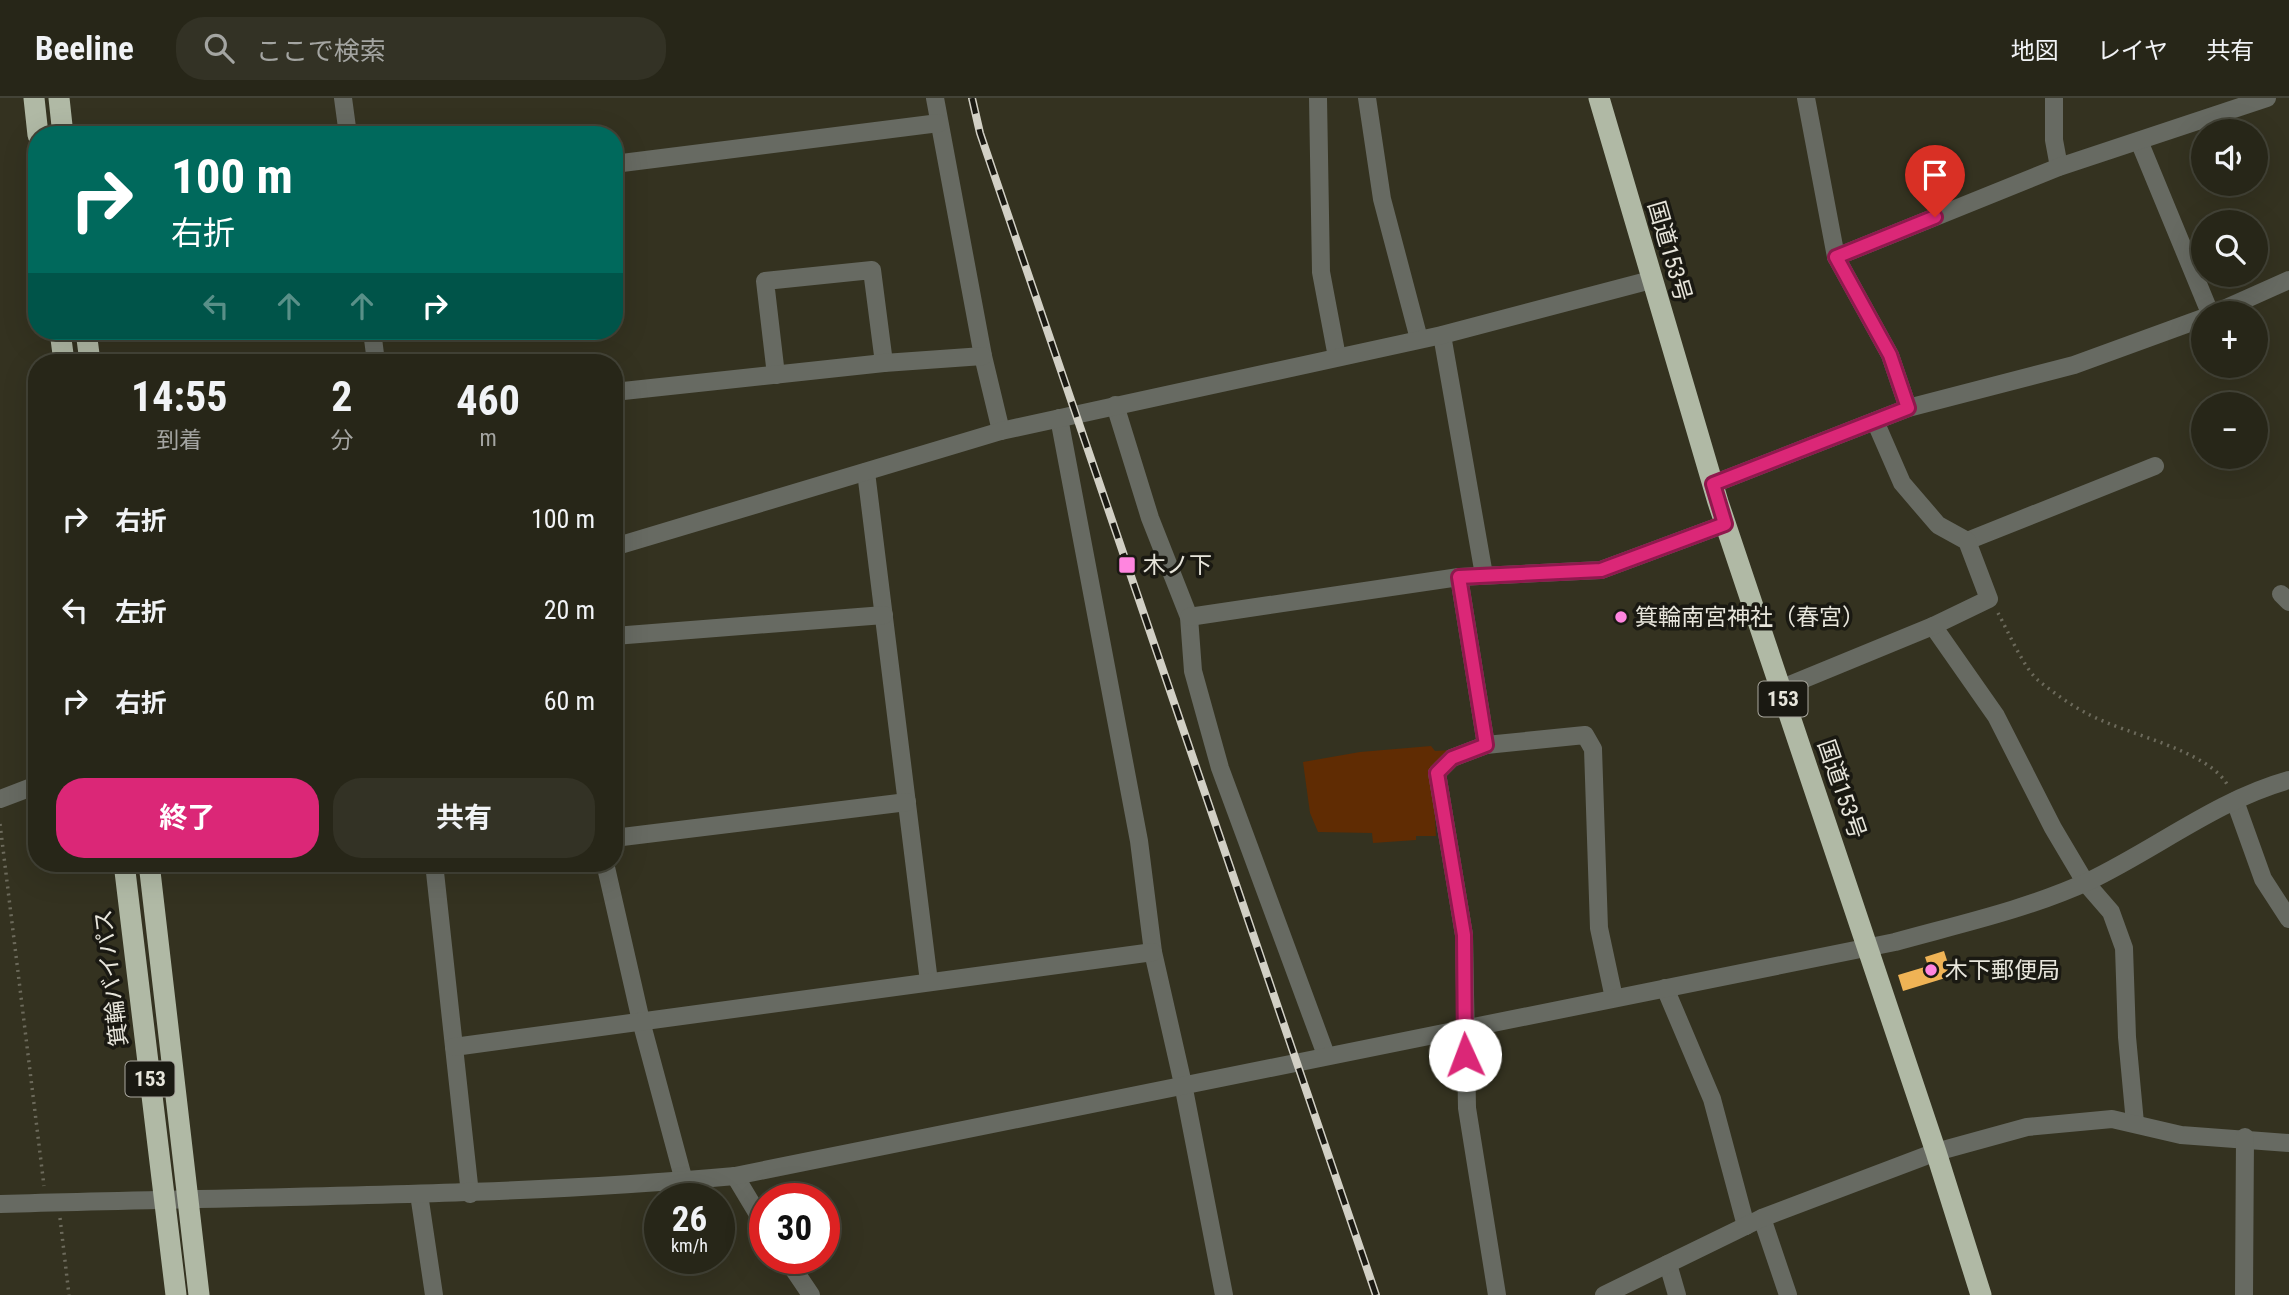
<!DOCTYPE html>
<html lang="ja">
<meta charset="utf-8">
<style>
body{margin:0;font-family:"Roboto Condensed","Noto Sans JP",sans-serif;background:#333225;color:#f1f3f6;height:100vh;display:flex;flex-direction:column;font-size:26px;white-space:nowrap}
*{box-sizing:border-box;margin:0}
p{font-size:23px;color:#a4a5a2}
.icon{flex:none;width:38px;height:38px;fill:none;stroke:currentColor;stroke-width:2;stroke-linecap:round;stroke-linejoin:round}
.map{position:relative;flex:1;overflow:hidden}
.sheet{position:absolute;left:28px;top:256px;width:595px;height:518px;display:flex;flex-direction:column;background:#272618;border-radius:28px;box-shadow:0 7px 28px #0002,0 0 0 2px #434337}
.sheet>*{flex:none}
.guide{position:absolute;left:28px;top:28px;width:595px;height:214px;border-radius:28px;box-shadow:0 7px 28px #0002,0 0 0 2px #434337;background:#00695c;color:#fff;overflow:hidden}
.tools{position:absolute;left:2191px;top:21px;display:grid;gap:14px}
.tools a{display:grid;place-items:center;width:77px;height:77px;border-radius:50%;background:#272618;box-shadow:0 7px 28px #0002,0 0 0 2px #434337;font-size:35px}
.speed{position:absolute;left:644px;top:1085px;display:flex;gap:14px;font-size:35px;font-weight:700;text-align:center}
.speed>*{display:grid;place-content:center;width:91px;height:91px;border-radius:50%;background:#272618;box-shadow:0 7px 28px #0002,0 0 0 2px #434337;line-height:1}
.speed small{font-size:18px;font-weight:400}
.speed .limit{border:10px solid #d22;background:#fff;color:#111}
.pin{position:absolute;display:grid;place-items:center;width:60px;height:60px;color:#fff;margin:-72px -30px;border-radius:50% 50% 50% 0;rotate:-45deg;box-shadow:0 0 7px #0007}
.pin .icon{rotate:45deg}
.me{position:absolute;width:77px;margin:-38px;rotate:358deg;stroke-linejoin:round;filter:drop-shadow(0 0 5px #0008)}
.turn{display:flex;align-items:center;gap:24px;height:147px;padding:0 28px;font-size:32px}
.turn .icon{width:91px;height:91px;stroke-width:2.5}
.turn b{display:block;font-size:49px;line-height:60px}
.lanes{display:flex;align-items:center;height:66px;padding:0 28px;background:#0003;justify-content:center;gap:35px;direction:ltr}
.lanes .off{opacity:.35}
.eta{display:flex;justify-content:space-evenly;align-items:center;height:119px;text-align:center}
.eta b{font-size:42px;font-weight:700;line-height:49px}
.button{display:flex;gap:14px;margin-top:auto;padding:14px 28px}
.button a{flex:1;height:80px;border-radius:28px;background:#db2777;color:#fff;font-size:28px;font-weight:700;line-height:80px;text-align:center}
.button a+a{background:#333225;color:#f1f3f6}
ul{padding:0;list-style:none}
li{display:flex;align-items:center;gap:21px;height:91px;padding:0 28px}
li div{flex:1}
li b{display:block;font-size:26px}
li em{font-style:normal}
header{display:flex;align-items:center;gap:42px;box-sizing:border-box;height:98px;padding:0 35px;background:#272618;border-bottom:2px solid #434337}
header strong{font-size:33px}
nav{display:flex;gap:38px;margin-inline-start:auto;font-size:24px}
.search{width:490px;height:63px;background:#333225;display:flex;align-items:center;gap:18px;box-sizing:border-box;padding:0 24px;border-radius:28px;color:#a4a5a2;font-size:26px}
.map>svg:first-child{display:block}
.green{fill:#602c03}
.building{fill:#efb355}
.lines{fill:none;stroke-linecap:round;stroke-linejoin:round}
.path{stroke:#6c6a5b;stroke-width:3.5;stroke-dasharray:2 5;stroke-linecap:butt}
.minor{stroke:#676a62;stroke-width:18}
.highway{stroke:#b0b9a5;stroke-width:21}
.rail-casing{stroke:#d2d0c5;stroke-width:8}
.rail{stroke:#1a1912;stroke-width:5;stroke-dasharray:16;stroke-linecap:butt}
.route-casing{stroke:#8e194d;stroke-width:18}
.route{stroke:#db2777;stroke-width:12}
.poi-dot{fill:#ff85df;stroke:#1a1912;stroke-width:2.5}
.labels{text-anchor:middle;stroke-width:7;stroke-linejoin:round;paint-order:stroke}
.shield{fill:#1a1912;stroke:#aaa89f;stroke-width:2}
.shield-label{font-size:21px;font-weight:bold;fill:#e7e5db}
.street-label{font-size:23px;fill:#e7e5db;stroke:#1a1912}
.poi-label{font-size:23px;fill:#e7e5db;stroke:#1a1912;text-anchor:start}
</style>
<header>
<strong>Beeline</strong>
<div class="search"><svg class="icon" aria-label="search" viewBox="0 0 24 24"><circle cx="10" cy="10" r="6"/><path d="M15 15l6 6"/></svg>ここで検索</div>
<nav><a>地図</a><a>レイヤ</a><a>共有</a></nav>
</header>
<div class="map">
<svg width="2289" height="1197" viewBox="0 0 2289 1197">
<rect width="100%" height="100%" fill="#343220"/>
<path class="green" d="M1431 648 1435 653 1466 651 1432 671 1436 738H1416V742L1373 745 1372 735 1318 734 1310 715 1303 664 1360 654Z"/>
<path class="building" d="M1944 853 1952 878 1903 893 1898 877 1928 868 1925 859Z"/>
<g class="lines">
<g class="path">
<path d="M1998 515C2008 533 2024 571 2039 583 2054 595 2072 608 2088 616 2127 637 2209 652 2228 688"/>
<path d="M0 726 44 1088"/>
<path d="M60 1120 69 1197"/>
</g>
<g class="minor">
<path d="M343 0 348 37"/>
<path d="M935 0 983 258 1001 333"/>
<path d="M1318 0 1321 174 1337 259"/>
<path d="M1367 0 1382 101 1419 241"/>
<path d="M1806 0 1836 159"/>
<path d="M2054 0V42L2059 69"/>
<path d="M2139 43 2210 215"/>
<path d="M614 66 939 25"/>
<path d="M2215 215 2289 182"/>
<path d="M372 233 376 264"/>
<path d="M1442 237 1484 477"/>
<path d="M776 277 765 183 872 172 884 265"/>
<path d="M614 294 884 265 983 258"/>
<path d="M1115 307 1150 420 1189 519 1193 573 1220 670 1326 957"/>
<path d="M1908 310 1890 257 1836 159 2059 69 2267 0"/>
<path d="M1059 320 1139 743 1153 854 1183 986 1224 1197"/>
<path d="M866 374 929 884"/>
<path d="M1713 386 1908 310 2074 267 2203 220"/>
<path d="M1967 443 2155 368"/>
<path d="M614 449 1001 333 1442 237 1651 182"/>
<path d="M1459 479 1486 647 1452 660 1437 675 1464 837 1467 1010 1497 1197"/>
<path d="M2281 496 2289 504"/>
<path d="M1189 519 1459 479 1601 472 1725 426"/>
<path d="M1933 528 1996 618 2053 730 2085 784 2111 814 2124 850 2127 939 2135 1025"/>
<path d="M614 538 884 517"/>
<path d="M1780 591 1933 528 1989 501 1967 443 1938 427 1902 385 1875 323"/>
<path d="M1486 647 1585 637 1593 651 1599 830 1614 900"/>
<path d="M0 701 37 687"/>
<path d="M2235 703 2263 781 2289 821"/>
<path d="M614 740 907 704"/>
<path d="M434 765 470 1096"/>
<path d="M605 765 641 923 684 1083"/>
<path d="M1665 890 1712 1001 1746 1128"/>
<path d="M454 949 1153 854"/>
<path d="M735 1078 765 1128"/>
<path d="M419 1096 434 1197"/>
<path d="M0 1106C245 1098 490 1100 735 1078L1895 844C1960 826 2028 811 2089 783 2156 751 2217 702 2289 682"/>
<path d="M1762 1120 1788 1197"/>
<path d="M786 1160 811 1197"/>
<path d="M1668 1166 1677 1197"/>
<path d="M1604 1197 1762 1120 1936 1054 2027 1029 2112 1021 2181 1037 2289 1045"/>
<path d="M2244 1197 2245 1039"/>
</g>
<g class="highway">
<path d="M34 0 38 37"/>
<path d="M59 0 63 37"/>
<path d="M1599 0 1718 404 1936 1054 1981 1197"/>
<path d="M60 233 64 264"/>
<path d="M86 233 90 264"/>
<path d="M124 765 176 1197"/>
<path d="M149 765 199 1197"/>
</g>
<g class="rail-casing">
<path id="rail" d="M972 0 980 35 1376 1197"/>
</g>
<use href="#rail" class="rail"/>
</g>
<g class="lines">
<g class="route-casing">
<path id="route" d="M1465 957 1464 837 1437 675 1452 660 1486 647 1459 479 1601 472 1725 426 1713 386 1908 310 1890 257 1836 159 1935 119"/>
</g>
<use href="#route" class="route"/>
</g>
<g class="poi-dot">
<rect x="1118" y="458" width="18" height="18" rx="3.5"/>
<circle cx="1621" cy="519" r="7"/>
<circle cx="1931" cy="872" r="7"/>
</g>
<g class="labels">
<g class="shield">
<rect x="1758.5" y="583.5" width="49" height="35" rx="5"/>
<rect x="125.5" y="963.5" width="49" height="35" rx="5"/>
</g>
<g class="shield-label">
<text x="1783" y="608">153</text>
<text x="150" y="988">153</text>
</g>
<g class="street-label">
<text transform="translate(1670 153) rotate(74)" y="8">国道153号</text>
<text transform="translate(1842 691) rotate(71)" y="8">国道153号</text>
<text transform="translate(111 880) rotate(-97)" y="8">箕輪バイパス</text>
</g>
<g class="poi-label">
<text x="1143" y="475">木ノ下</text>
<text x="1635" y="527">箕輪南宮神社（春宮）</text>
<text x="1945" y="880">木下郵便局</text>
</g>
</g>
</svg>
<div class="tools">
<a><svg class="icon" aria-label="sound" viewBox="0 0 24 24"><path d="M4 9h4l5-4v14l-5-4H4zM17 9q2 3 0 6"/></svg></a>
<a><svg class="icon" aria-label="search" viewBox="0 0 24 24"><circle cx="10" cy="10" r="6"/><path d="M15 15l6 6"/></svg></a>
<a>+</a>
<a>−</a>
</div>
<div class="speed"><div>26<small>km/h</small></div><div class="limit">30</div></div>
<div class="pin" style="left:1935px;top:119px;background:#d93025"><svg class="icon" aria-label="arrive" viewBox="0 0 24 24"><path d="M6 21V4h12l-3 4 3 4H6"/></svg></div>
<svg class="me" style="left:1465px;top:957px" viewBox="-20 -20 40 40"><circle r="19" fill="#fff"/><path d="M0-13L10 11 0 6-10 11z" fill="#db2777"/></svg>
<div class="guide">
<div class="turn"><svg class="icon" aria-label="right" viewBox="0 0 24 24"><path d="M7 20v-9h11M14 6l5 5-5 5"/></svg><div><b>100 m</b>右折</div></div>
<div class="lanes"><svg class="icon off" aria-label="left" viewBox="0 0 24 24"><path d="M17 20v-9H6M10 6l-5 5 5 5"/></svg><svg class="icon off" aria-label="ahead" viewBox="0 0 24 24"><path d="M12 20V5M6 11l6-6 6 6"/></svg><svg class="icon off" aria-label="ahead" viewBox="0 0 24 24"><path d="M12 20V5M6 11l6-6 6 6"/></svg><svg class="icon" aria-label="right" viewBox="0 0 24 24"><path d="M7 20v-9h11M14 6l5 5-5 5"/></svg></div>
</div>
<section class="sheet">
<div class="eta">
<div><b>14:55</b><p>到着</p></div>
<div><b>2</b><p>分</p></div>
<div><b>460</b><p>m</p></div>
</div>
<ul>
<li><svg class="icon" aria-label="right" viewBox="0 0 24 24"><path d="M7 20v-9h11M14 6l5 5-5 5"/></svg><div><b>右折</b></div><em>100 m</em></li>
<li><svg class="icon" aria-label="left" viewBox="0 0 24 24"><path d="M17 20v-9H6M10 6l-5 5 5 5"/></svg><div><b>左折</b></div><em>20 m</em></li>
<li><svg class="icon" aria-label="right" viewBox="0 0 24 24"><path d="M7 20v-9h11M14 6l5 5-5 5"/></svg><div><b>右折</b></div><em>60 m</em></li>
</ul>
<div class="button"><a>終了</a><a>共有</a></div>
</section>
</div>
